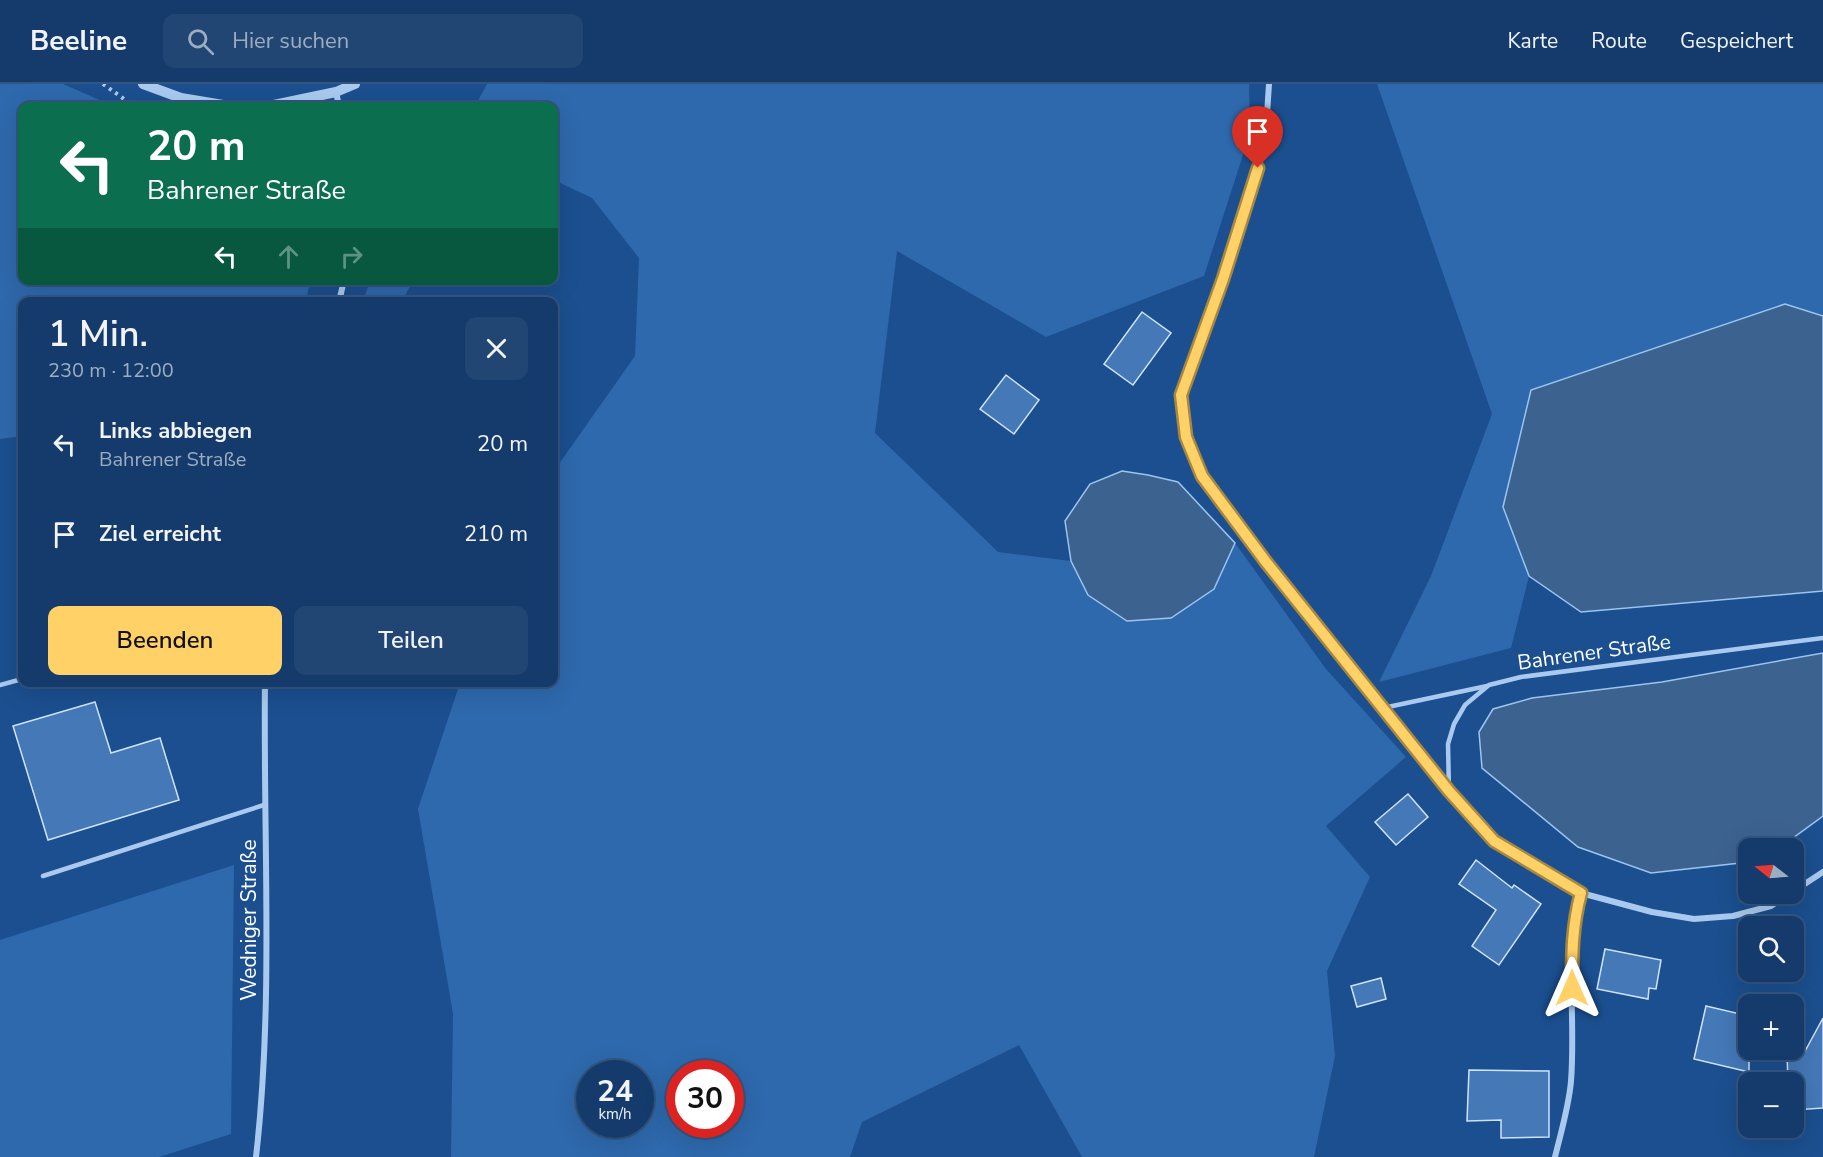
<!DOCTYPE html>
<html lang="de">
<meta charset="utf-8">
<style>
body{margin:0;font-family:"Nunito Sans",sans-serif;background:#214673;color:#f1f3f6;height:100vh;display:flex;flex-direction:column;font-size:22px;white-space:nowrap}
*{box-sizing:border-box;margin:0}
p{font-size:20px;color:#9dadc1}
.icon{flex:none;width:33px;height:33px;fill:none;stroke:currentColor;stroke-width:2;stroke-linecap:round;stroke-linejoin:round}
.map{position:relative;flex:1;overflow:hidden}
.panel{position:absolute;left:18px;top:213px;width:540px;height:390px;display:flex;flex-direction:column;background:#143b6b;border-radius:12px;box-shadow:0 6px 24px #0002,0 0 0 2px #33557e}
.panel>*{flex:none}
.hud{position:absolute;left:18px;top:18px;width:540px;height:183px;border-radius:12px;box-shadow:0 6px 24px #0002,0 0 0 2px #33557e;background:#0b6e4f;color:#fff;overflow:hidden}
.needle{width:39px;rotate:287deg}
.fabs{position:absolute;left:1738px;top:754px;display:grid;gap:12px}
.fabs a{display:grid;place-items:center;width:66px;height:66px;border-radius:12px;background:#143b6b;box-shadow:0 6px 24px #0002,0 0 0 2px #33557e;font-size:30px}
.speed{position:absolute;left:576px;top:976px;display:flex;gap:12px;font-size:30px;font-weight:700;text-align:center}
.speed>*{display:grid;place-content:center;width:78px;height:78px;border-radius:50%;background:#143b6b;box-shadow:0 6px 24px #0002,0 0 0 2px #33557e;line-height:1}
.speed small{font-size:15px;font-weight:400}
.speed .limit{border:9px solid #d22;background:#fff;color:#111}
.pin{position:absolute;display:grid;place-items:center;width:51px;height:51px;color:#fff;margin:-62px -26px;border-radius:50% 50% 50% 0;rotate:-45deg;box-shadow:0 0 6px #0007}
.pin .icon{rotate:45deg}
.me{position:absolute;width:66px;margin:-33px;rotate:0deg;stroke-linejoin:round;filter:drop-shadow(0 0 4px #0008)}
.turn{display:flex;align-items:center;gap:21px;height:126px;padding:0 30px;font-size:27px}
.turn .icon{width:78px;height:78px;stroke-width:2.5}
.turn b{display:block;font-size:42px;line-height:51px}
.lanes{display:flex;align-items:center;height:57px;padding:0 30px;background:#0003;justify-content:center;gap:30px;direction:ltr}
.lanes .off{opacity:.35}
.round{display:grid;place-items:center;flex:none;width:63px;height:63px;border-radius:12px;background:#214673}
.headline{display:flex;align-items:center;justify-content:space-between;height:102px;padding:0 30px}
h1{font-size:36px;font-weight:600;line-height:45px}
.button{display:flex;gap:12px;margin-top:auto;padding:12px 30px}
.button a{flex:1;height:69px;border-radius:12px;background:#ffd166;color:#111;font-size:24px;font-weight:600;line-height:69px;text-align:center}
.button a+a{background:#214673;color:#f1f3f6}
ul{padding:0;list-style:none}
li{display:flex;align-items:center;gap:18px;height:90px;padding:0 30px}
li div{flex:1}
li b{display:block;font-size:22px}
li em{font-style:normal}
header{display:flex;align-items:center;gap:36px;box-sizing:border-box;height:84px;padding:0 30px;background:#143b6b;border-bottom:2px solid #33557e}
header strong{font-size:28px}
nav{display:flex;gap:33px;margin-inline-start:auto;font-size:21px}
.search{width:420px;height:54px;background:#214673;display:flex;align-items:center;gap:15px;box-sizing:border-box;padding:0 21px;border-radius:12px;color:#9dadc1;font-size:22px}
.map>svg:first-child{display:block}
.green{fill:#2e69ad;fill-rule:evenodd}
.water{fill:#3c6290;stroke:#9cc4f0;stroke-width:1.5}
.building{fill:#4478b7;stroke:#cfe3fa;stroke-width:1.5}
.lines{fill:none;stroke-linecap:round;stroke-linejoin:round}
.path{stroke:#a9c9ee;stroke-width:4;stroke-dasharray:3 4.5;stroke-linecap:butt}
.service{stroke:#a9c9ee;stroke-width:4.5}
.minor{stroke:#a9c9ee;stroke-width:6}
.tertiary{stroke:#a9c9ee;stroke-width:10}
.route-casing{stroke:#a68842;stroke-width:15}
.route{stroke:#ffd166;stroke-width:10}
.labels{text-anchor:middle;stroke-width:6;stroke-linejoin:round;paint-order:stroke}
.street-label{font-size:21px;fill:#fff;stroke:#1b4f8f}
</style>
<header>
<strong>Beeline</strong>
<div class="search"><svg class="icon" aria-label="search" viewBox="0 0 24 24"><circle cx="10" cy="10" r="6"/><path d="M15 15l6 6"/></svg>Hier suchen</div>
<nav><a>Karte</a><a>Route</a><a>Gespeichert</a></nav>
</header>
<div class="map">
<svg width="1823" height="1073" viewBox="0 0 1823 1073">
<rect width="100%" height="100%" fill="#1b4f8f"/>
<g class="green">
<path d="M0 0H63L102 17 125 22H22V196L310 197 306 217 22 218V352L0 355Z"/>
<path d="M487 0H1249L1250 49 1204 192 1046 253 897 167 875 349 998 468 1071 477 1088 511 1214 505 1235 459 1326 585 1406 673 1326 742 1370 793 1327 887 1335 972 1314 1073H1082L1019 961 862 1038 850 1073H451L453 930 418 725 460 599 554 598V387L635 272 639 174 592 114 554 96V22H475ZM590 990H640V1041H590ZM680 990H730V1041H680Z"/>
<path d="M1377 0H1823V232L1785 220 1503 423 1529 492 1511 564 1379 598 1431 492 1492 330Z"/>
<path d="M370 197V196L413 197 402 217H363Z"/>
<path d="M234 781 231 1050 159 1073H0V856Z"/>
</g>
<g class="water">
<path d="M1785 220 1823 232V507L1581 528 1529 492 1503 423 1531 306Z"/>
<path d="M1122 387 1148 391 1178 398 1235 459 1214 505 1171 534 1127 537 1088 511 1071 477 1065 437 1090 400Z"/>
<path d="M1823 569V732L1778 765H1749V778L1651 789 1578 763 1482 684 1479 648 1493 625 1532 614 1662 598Z"/>
</g>
<g class="building">
<path d="M1142 228 1171 249 1133 301 1104 280Z"/>
<path d="M1006 291 1039 316 1014 350 980 325Z"/>
<path d="M95 618 111 669 160 654 179 716 48 756 13 642Z"/>
<path d="M1408 710 1428 733 1396 761 1375 738Z"/>
<path d="M1476 776 1512 804 1514 801 1541 820 1499 881 1472 862 1496 826 1459 800Z"/>
<path d="M1605 865 1661 876 1656 905 1649 904 1648 915 1597 905Z"/>
<path d="M1381 894 1386 915 1357 923 1351 902Z"/>
<path d="M1706 922 1749 932V988L1694 975Z"/>
<path d="M1823 934V1024L1794 1026V999H1788L1787 970 1804 969Z"/>
<path d="M1469 986 1549 987V1053L1501 1054V1036L1467 1037Z"/>
</g>
<g class="lines">
<path class="path" d="M103 0 134 22"/>
<g class="service">
<path d="M0 601 22 595"/>
<path d="M1383 624 1487 602"/>
<path d="M1449 707 1448 660 1454 640 1465 621 1489 601 1521 593 1823 554"/>
<path d="M43 792 264 721"/>
</g>
<g class="minor">
<path d="M1269 0 1265 61 1223 195 1181 311 1186 353 1202 392 1266 478 1449 707 1494 757 1581 809 1652 828 1694 835 1733 832 1771 822 1789 810"/>
<path d="M336 8 339 22"/>
<path d="M339 218 344 196"/>
<path d="M1794 807 1823 788"/>
<path d="M256 1073C274 916 263 757 265 598"/>
<path d="M1555 1073C1561 1048 1569 1022 1571 997 1576 934 1564 871 1581 809"/>
</g>
<g class="tertiary">
<path d="M143 0 181 14 229 22"/>
<path d="M269 22 336 8 355 0"/>
</g>
</g>
<g class="lines">
<g class="route-casing">
<path id="route" d="M1258 84 1223 195 1181 311 1186 353 1202 392 1266 478 1449 707 1494 757 1581 809C1572 841 1572 872 1572 904"/>
</g>
<use href="#route" class="route"/>
</g>
<g class="labels">
<g class="street-label">
<text transform="translate(1594 568) rotate(-8)" y="7">Bahrener Straße</text>
<text transform="translate(249 836) rotate(-90)" y="7">Wedniger Straße</text>
</g>
</g>
</svg>
<div class="fabs">
<a><svg class="needle" viewBox="-14 -14 28 28"><path d="M0-13l5 13h-10z" fill="#e53935"/><path d="M0 13l5-13h-10z" fill="#9dadc1"/></svg></a>
<a><svg class="icon" aria-label="search" viewBox="0 0 24 24"><circle cx="10" cy="10" r="6"/><path d="M15 15l6 6"/></svg></a>
<a>+</a>
<a>−</a>
</div>
<div class="speed"><div>24<small>km/h</small></div><div class="limit">30</div></div>
<div class="pin" style="left:1258px;top:84px;background:#d93025"><svg class="icon" aria-label="arrive" viewBox="0 0 24 24"><path d="M6 21V4h12l-3 4 3 4H6"/></svg></div>
<svg class="me" style="left:1572px;top:904px" viewBox="-20 -20 40 40"><path d="M0-17L14 15 0 8-14 15z" fill="#ffd166" stroke="#fff" stroke-width="4"/></svg>
<div class="hud">
<div class="turn"><svg class="icon" aria-label="left" viewBox="0 0 24 24"><path d="M17 20v-9H6M10 6l-5 5 5 5"/></svg><div><b>20 m</b>Bahrener Straße</div></div>
<div class="lanes"><svg class="icon" aria-label="left" viewBox="0 0 24 24"><path d="M17 20v-9H6M10 6l-5 5 5 5"/></svg><svg class="icon off" aria-label="ahead" viewBox="0 0 24 24"><path d="M12 20V5M6 11l6-6 6 6"/></svg><svg class="icon off" aria-label="right" viewBox="0 0 24 24"><path d="M7 20v-9h11M14 6l5 5-5 5"/></svg></div>
</div>
<section class="panel">
<div class="headline"><div><h1>1 Min.</h1><p>230 m · 12:00</p></div><a class="round"><svg class="icon" aria-label="close" viewBox="0 0 24 24"><path d="M6 6l12 12M18 6L6 18"/></svg></a></div>
<ul>
<li><svg class="icon" aria-label="left" viewBox="0 0 24 24"><path d="M17 20v-9H6M10 6l-5 5 5 5"/></svg><div><b>Links abbiegen</b><p>Bahrener Straße</p></div><em>20 m</em></li>
<li><svg class="icon" aria-label="arrive" viewBox="0 0 24 24"><path d="M6 21V4h12l-3 4 3 4H6"/></svg><div><b>Ziel erreicht</b></div><em>210 m</em></li>
</ul>
<div class="button"><a>Beenden</a><a>Teilen</a></div>
</section>
</div>
